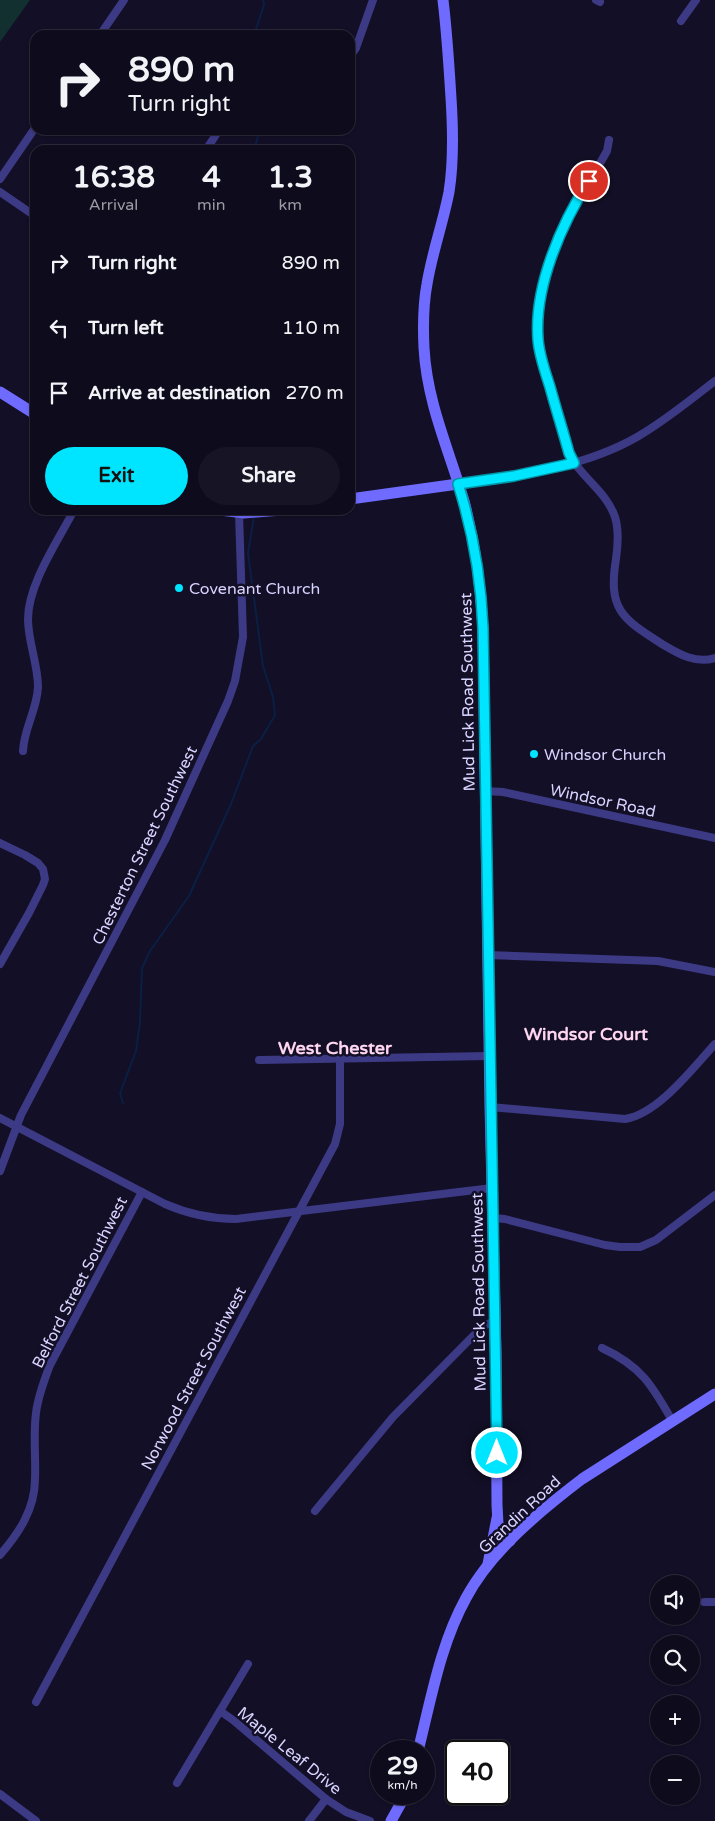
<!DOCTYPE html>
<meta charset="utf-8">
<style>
body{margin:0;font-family:"Varela Round",sans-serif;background:#171425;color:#f1f3f6;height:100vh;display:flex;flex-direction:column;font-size:19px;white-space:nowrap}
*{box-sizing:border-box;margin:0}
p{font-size:16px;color:#9b9ba3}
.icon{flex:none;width:28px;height:28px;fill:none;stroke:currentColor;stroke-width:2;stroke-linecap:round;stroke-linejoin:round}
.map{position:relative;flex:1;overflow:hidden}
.side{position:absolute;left:30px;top:145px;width:325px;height:370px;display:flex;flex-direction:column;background:#0e0b1c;border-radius:15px;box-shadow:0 1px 4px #0004,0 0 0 1px #2e2b3b}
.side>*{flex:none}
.top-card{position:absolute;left:30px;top:30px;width:325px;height:105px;border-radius:15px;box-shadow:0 1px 4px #0004,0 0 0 1px #2e2b3b;background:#0e0b1c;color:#f1f3f6;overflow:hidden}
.buttons{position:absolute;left:650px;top:1575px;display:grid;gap:10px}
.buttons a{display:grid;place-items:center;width:50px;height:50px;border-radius:50%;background:#0e0b1c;box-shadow:0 1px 4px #0004,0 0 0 1px #2e2b3b;font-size:25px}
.speed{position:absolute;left:370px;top:1740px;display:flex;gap:10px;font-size:25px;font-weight:700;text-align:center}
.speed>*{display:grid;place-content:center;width:65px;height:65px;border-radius:50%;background:#0e0b1c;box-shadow:0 1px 4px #0004,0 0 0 1px #2e2b3b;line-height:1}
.speed small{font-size:12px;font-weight:400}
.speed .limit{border:2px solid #111;border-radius:8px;background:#fff;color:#111}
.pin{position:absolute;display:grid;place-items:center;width:42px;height:42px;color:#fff;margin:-21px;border:2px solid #fff;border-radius:50%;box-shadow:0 1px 5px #0007}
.me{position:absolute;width:55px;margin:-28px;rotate:0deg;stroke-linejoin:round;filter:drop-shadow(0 0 4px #0008)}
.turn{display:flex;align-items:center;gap:18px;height:105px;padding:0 15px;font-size:22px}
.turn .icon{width:65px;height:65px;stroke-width:2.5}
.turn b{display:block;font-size:35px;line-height:42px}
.eta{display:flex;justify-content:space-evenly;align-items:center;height:85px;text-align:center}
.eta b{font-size:30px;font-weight:800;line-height:35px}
.primary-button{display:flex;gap:10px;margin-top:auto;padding:10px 15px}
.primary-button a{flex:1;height:58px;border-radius:30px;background:#00e5ff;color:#111;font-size:20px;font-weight:800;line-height:58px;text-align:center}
.primary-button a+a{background:#171425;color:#f1f3f6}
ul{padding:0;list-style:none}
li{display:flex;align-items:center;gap:15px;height:65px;padding:0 15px}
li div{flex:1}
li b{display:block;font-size:19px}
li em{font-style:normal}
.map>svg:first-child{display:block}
.green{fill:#12302f}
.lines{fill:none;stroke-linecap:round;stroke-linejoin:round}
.stream{stroke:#0a1f44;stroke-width:2}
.street{stroke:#3d3a85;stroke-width:8}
.secondary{stroke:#6f6bff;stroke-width:11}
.route-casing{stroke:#0095a6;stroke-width:12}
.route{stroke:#00e5ff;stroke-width:9}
.poi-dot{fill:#00e5ff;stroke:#130f26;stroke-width:2}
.labels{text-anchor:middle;stroke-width:5;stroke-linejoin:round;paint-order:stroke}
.poi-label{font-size:16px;fill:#d9d4ff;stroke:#130f26;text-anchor:start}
.street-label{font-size:16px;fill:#d9d4ff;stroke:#130f26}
.neighbourhood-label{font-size:18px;font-weight:bold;fill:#ffd6f0;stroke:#130f26}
</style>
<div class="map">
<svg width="715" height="1821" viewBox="0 0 715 1821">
<rect width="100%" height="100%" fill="#130f26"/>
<path class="green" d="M0 0H30L0 42Z"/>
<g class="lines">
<g class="stream">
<path d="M254 35 264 5 263 0"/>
<path d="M254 150 260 130"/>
<path d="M123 1103 120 1093 136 1051 140 1022 142 968 150 951 189 896 231 804 253 746 261 739 275 715 273 697 263 666 248 553 254 517"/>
</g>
<g class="street">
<path d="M596 0 600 2"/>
<path d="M681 21 696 0"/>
<path d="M100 35 124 0"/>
<path d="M350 56 356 48 373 0"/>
<path d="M609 140 607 151C594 175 576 198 564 223 546 260 534 313 540 354L570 456C583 479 606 491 615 517 619 530 618 545 616 559 608 609 621 618 662 644 679 654 695 664 715 658"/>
<path d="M206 150 219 130"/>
<path d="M0 179 35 128"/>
<path d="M0 192 35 216"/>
<path d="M458 484C519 475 583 468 637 437 665 421 690 400 715 381"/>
<path d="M23 751C24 728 37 710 38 687 38 664 28 642 28 619 28 584 58 541 74 510"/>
<path d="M485 791 503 792 715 838"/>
<path d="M0 843 25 855 38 863 43 869 45 879 43 885 29 913 0 964"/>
<path d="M487 955 658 961 715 972"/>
<path d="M259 1060 489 1056"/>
<path d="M490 1107 625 1119C658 1114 692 1069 715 1044"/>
<path d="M0 1118 165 1204C188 1214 210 1219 236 1219L492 1188"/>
<path d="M0 1171 21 1115 165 840 228 701 235 681 243 637 239 513"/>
<path d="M492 1218 505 1219 605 1245 620 1247H640L656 1240 715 1195"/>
<path d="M602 1348C641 1366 652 1385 673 1422"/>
<path d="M315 1511 393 1417 483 1326 495 1321"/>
<path d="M0 1555C19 1533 35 1509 35 1479 36 1457 33 1435 36 1413 38 1396 44 1381 50 1365L142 1192"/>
<path d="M704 1602H715"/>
<path d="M36 1702 335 1144 340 1124V1059"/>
<path d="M220 1711 233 1720 326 1799 346 1812 370 1821"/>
<path d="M177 1783 248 1664"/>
<path d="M0 1794 36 1821"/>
<path d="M309 1821 326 1799"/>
</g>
<g class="secondary">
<path d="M443 0C447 33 449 65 451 98 453 129 454 161 449 192 443 223 432 253 427 284 423 305 423 327 424 348 427 403 449 450 464 501 475 543 481 585 483 628L490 1107 496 1353 497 1505 498 1524 510 1541"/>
<path d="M0 392 35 414"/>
<path d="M350 499 458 484"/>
<path d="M220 510 244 513 282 510"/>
<path d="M488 1564 497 1518"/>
<path d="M418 1751C431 1700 440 1645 466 1598 491 1551 540 1511 582 1479L715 1394"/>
<path d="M391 1821 406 1794"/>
</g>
</g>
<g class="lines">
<g class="route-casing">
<path id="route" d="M497 1453 483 628C481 579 473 531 458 484L514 476 574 463 569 453C563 431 556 409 550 387 545 371 539 355 538 339 534 287 561 224 589 181"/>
</g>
<use href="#route" class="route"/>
</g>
<g class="poi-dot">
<circle cx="179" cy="588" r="5"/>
<circle cx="534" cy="754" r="5"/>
</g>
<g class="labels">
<g class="poi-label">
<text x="189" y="594">Covenant Church</text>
<text x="544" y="760">Windsor Church</text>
</g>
<g class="street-label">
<text transform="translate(467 692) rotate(-91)" y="6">Mud Lick Road Southwest</text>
<text transform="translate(603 800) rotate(12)" y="6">Windsor Road</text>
<text transform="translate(144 845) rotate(-64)" y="6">Chesterton Street Southwest</text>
<text transform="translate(79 1282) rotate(-63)" y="6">Belford Street Southwest</text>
<text transform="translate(478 1292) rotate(-91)" y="6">Mud Lick Road Southwest</text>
<text transform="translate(193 1378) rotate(-62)" y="6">Norwood Street Southwest</text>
<text transform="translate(519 1514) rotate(-43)" y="6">Grandin Road</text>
<text transform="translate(290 1750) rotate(39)" y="6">Maple Leaf Drive</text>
</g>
<g class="neighbourhood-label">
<text x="586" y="1040">Windsor Court</text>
<text x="335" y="1054">West Chester</text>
</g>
</g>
</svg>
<div class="buttons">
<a><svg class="icon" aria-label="sound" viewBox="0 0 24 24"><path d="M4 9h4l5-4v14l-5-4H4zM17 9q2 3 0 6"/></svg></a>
<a><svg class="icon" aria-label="search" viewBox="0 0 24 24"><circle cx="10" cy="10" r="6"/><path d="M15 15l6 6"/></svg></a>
<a>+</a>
<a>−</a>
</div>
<div class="speed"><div>29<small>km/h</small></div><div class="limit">40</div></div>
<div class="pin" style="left:589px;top:181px;background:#d93025"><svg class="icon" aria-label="arrive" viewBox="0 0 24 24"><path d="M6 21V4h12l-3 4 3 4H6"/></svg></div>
<svg class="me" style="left:497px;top:1453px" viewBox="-20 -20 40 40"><circle r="17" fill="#00e5ff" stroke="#fff" stroke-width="3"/><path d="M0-11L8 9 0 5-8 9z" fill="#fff"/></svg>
<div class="top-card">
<div class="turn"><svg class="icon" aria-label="right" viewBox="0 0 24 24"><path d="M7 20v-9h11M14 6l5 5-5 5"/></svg><div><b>890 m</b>Turn right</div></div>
</div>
<section class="side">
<div class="eta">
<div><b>16:38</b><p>Arrival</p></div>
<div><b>4</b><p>min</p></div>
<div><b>1.3</b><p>km</p></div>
</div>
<ul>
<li><svg class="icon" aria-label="right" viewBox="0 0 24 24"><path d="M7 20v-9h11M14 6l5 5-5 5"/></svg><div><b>Turn right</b></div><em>890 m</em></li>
<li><svg class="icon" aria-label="left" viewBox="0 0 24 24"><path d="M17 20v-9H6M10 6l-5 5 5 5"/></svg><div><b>Turn left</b></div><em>110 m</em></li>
<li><svg class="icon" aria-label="arrive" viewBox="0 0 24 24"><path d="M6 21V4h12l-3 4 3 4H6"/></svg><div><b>Arrive at destination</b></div><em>270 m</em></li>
</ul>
<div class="primary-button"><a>Exit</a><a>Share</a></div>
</section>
</div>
